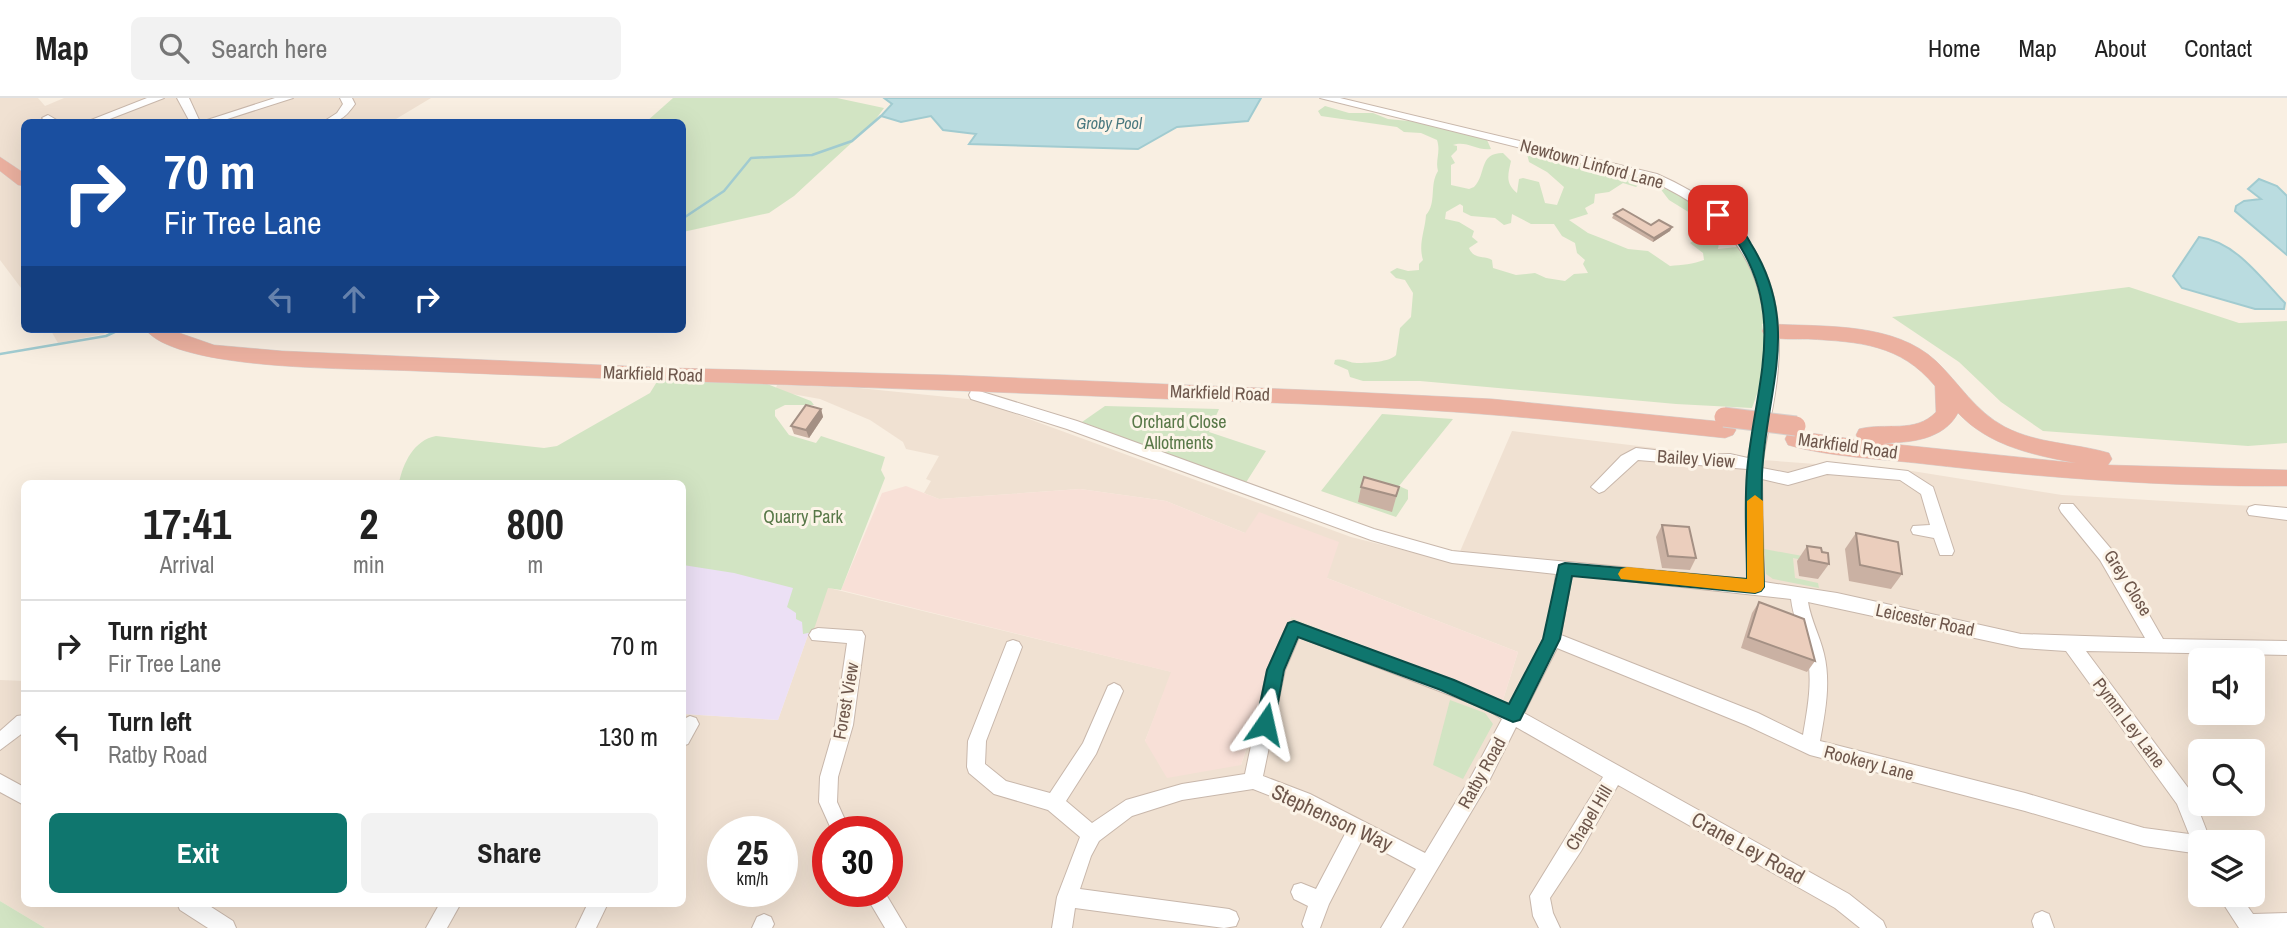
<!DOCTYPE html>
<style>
body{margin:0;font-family:"Archivo Narrow",sans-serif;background:#f2f2f2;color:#222;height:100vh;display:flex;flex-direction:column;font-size:26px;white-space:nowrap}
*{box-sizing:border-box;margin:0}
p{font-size:23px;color:#767676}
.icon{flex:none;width:38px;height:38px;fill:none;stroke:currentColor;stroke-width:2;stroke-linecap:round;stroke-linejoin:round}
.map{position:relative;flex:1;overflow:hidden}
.panel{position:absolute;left:21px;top:382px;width:665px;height:427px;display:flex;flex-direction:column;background:#fff;border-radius:10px;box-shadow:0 7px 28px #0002}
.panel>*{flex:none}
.banner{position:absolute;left:21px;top:21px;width:665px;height:214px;border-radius:10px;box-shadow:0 7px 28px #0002;background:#1a4fa0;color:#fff;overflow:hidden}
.tools{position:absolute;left:2188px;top:550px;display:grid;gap:14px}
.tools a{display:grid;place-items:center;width:77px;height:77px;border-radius:10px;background:#fff;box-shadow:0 7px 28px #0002;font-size:35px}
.speed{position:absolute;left:707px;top:718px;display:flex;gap:14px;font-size:35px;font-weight:700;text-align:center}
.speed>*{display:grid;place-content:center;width:91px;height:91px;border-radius:50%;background:#fff;box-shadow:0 7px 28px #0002;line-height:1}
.speed small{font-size:18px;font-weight:400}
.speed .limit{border:10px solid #d22;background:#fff;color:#111}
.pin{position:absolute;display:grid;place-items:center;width:60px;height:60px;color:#fff;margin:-30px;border-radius:14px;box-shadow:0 4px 10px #0006}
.me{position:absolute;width:77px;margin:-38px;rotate:11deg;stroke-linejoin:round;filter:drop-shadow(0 0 5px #0008)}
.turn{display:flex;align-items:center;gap:24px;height:147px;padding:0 28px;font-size:32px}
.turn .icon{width:91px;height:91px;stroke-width:2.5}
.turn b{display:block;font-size:49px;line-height:60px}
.lanes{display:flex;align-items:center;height:66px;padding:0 28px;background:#0003;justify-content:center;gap:35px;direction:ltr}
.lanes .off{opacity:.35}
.eta{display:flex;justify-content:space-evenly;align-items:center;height:119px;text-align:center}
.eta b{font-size:42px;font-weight:700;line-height:49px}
.primary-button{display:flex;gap:14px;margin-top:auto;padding:14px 28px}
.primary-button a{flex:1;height:80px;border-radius:10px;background:#0f766e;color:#fff;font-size:28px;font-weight:700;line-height:80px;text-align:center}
.primary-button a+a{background:#f2f2f2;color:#222}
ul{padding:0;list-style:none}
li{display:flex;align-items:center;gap:21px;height:91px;padding:0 28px;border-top:2px solid #e0e0e0}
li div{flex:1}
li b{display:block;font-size:26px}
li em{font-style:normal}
header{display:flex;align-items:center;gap:42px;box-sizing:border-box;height:98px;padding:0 35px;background:#fff;border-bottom:2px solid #e0e0e0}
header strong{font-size:33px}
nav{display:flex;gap:38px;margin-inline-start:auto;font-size:24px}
.search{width:490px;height:63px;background:#f2f2f2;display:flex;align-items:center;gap:18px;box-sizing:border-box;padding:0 24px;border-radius:10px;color:#767676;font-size:26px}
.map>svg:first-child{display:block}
.residential{fill:#f0e1d2;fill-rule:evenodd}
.commercial{fill:#f8e0d7}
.education{fill:#ece0f5}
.green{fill:#d2e4c3;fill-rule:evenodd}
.water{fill:#badce0;stroke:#a1cbd0;stroke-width:2}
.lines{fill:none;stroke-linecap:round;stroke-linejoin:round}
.stream{stroke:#a1cbd0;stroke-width:2.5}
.minor-casing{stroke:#c8b7ab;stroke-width:2}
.highway-casing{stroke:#d6d0cd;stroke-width:1}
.minor{fill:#fff;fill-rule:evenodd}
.highway{fill:#ecb1a0;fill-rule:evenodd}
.highway-bridge-casing{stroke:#d6d0cd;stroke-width:21;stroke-linecap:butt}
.highway-bridge{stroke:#ecb1a0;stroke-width:19}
.wall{fill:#cab1a3}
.shaded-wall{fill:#a49084}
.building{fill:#ebcebd;stroke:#a49084;stroke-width:2}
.route{fill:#0f766e;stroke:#0a4d48;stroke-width:2}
.slow{fill:#f59e0b}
.labels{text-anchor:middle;stroke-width:6;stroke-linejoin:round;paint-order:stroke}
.far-water-label{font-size:16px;font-style:italic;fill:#48787f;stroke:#fcf4e8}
.street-label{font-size:18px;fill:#6e574c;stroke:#fcf4e8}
.park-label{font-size:18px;fill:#587848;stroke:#fcf4e8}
.near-street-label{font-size:21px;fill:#6e574c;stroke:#fcf4e8}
</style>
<header>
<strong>Map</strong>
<div class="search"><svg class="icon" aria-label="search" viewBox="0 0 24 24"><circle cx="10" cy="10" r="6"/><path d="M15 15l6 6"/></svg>Search here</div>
<nav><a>Home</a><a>Map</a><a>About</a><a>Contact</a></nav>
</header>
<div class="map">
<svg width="2287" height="830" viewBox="0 0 2287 830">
<rect width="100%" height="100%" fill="#f9efe2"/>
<g class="residential">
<path d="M0 0H38L45 8 64 0H431L391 24H24V194L0 162Z"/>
<path d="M50 231H116L103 236 58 245Z"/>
<path d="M777 287 859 290 977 302 1351 439 1455 465 1512 333 1749 361 1912 373 2062 397 2287 410V830H45L0 803V582L24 583V805H682L683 616 778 622 825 489 1172 574 1145 643 1241 667 1291 519 1503 602 1518 554 1327 480 1245 435 1166 403 1080 391 939 401 924 395 931 383 926 381 939 358 906 351 903 344 870 322 820 301 775 293ZM2200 562H2252V614H2200ZM2200 653H2252V705H2200ZM723 733H782V793H723ZM828 733H887V793H828ZM2200 744H2252V796H2200Z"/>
</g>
<path class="commercial" d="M906 388 939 401 1080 391 1166 403 1245 435 1259 414 1339 444 1327 480 1518 554 1503 602 1291 519 1241 667 1167 680 1145 643 1171 574 841 492 882 395Z"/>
<path class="education" d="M682 452 825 489 778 622 683 616Z"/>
<g class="green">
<path d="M673 0H837L884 10 873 25 794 98 769 115 683 134 682 24H646Z"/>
<path d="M1325 8 1349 15H1373L1388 21 1419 24 1487 42 1491 51C1477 53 1466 42 1453 47L1457 48V52L1451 58 1455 65 1451 67V87L1469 91 1474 89C1487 76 1478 55 1503 55L1511 63C1508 77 1505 85 1517 95L1519 81 1523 80 1539 84 1545 105 1557 107 1564 89 1547 74 1529 64 1526 52 1630 76 1639 86 1636 89 1623 85 1609 94 1595 96 1594 105 1585 110 1588 116 1569 122 1588 135 1606 142 1628 151 1648 153 1670 168C1681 167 1694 166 1704 162L1703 155 1690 145 1707 135 1702 127 1703 123 1669 102 1659 89 1692 100 1735 141 1719 145 1718 151 1737 149 1751 161 1767 224 1762 226C1768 255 1763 282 1752 310L1676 306 1420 283H1363L1350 279 1348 272 1334 266 1335 262C1345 260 1348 265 1357 265 1368 265 1390 264 1396 257L1400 230 1411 219 1413 195 1405 182 1396 180 1390 174 1397 170 1408 173 1419 172V166L1423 162C1418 146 1425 133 1426 117 1437 105 1429 87 1438 73 1435 62 1441 54 1437 42L1421 35 1404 34 1397 29 1321 18 1318 13ZM1460 106 1463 108V114L1471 118 1495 120 1504 127 1511 125 1512 116 1531 126H1554L1562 138 1575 145 1577 155 1585 162 1583 166 1588 175 1574 176 1565 183 1546 180 1535 175 1516 177 1493 170 1492 162C1484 157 1474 162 1469 150L1478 144 1472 139 1474 133 1459 124 1445 121 1446 114Z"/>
<path d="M2129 189 2239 225 2287 223V345L2248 348 2043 333 2001 304 1959 264 1892 219Z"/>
<path d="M658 282 767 286 811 303 814 307H785L775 312V318L789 337 816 345 821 338 885 359 881 372 885 380 841 492 828 490 813 534 803 536 802 524 796 521V515L787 509 793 490 734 475 683 467 682 385H399C403 365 414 342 436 338L544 350 557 348 650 295Z"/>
<path d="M1105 308 1219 311 1209 334 1266 353 1245 386 1082 324Z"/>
<path d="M1382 316 1453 321 1399 388 1408 392V401L1396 419 1321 393Z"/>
<path d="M1764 451 1808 459V463L1793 460 1795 480 1818 485 1819 490 1773 481 1766 476Z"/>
<path d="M1450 602 1485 615 1493 626 1463 681 1433 667Z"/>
<path d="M0 803 45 830H0Z"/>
</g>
<g class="water">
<path d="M884 0H1261L1248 23 1177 29 1138 51 969 46 976 36 943 32 931 18 901 24 881 18 892 6Z"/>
<path d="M2259 81 2277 88 2287 98V157L2235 113 2236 108 2244 103 2261 101 2248 91Z"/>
<path d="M2199 139C2236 144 2260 179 2285 205L2284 211H2255L2182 190 2173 178Z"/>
</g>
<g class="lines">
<g class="stream">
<path d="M682 121 724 93 751 60 812 57 852 43 881 18"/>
<path d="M0 256 106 238 121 231"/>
</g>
<g class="minor-casing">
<g id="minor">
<path d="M147 0H164L102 24H86Z"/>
<path d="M177 0H189L200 24H190Z"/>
<path d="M275 0H293L218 24H201Z"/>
<path d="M340 0H352L355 6C345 20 340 24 323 24L337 15 343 6Z"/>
<path d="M1320 0H1340L1657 76C1744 114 1786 172 1778 269 1776 303 1766 336 1762 370L1788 375 1827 364 1908 373 1933 389 1954 453 1952 457H1940L1934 440 1913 436 1911 432 1913 428 1930 427 1921 396 1900 382 1827 376 1788 387 1762 381 1764 484 1837 495 2021 536 2145 540 2100 462 2061 414 2059 410 2061 406H2073L2112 452 2163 541 2287 543V557L2086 553 2192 695 2211 744H2200V756L2144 748 2025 713 1810 657 1746 627 1557 550 1524 615 1849 796 1883 823 1886 830H1860L1835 810 1618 687 1581 753 1550 800 1553 815 1560 830H1539L1533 818 1530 798 1603 679 1516 629 1486 689 1402 830H1381L1416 771 1362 742 1329 806 1320 830H1304L1302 826 1308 808 1294 801 1291 794 1294 787 1301 785 1316 791 1346 734 1296 708 1253 691 1182 702 1132 718 1099 743 1091 758 1080 791 1229 811 1236 814 1239 821 1236 828 1224 830 1075 810 1072 830H1052L1057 799 1080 739 1048 712 994 696 969 675 967 669 968 643 1007 544 1013 542 1019 544 1022 549 986 643 985 666 1006 683 1050 695 1083 645 1108 588 1114 585 1120 588 1123 593 1096 656 1066 703 1092 725 1126 702 1182 686 1245 676 1267 572 1288 525 1294 523 1510 607 1540 550 1549 524 1556 476 1452 465 1371 442 1067 331 971 301 969 297 971 293 976 292 1077 323 1374 431 1452 453 1747 481V371L1638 362 1604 393 1599 395 1591 389 1621 358 1636 350 1701 357 1730 356 1748 360C1753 330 1761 301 1764 270 1773 175 1734 119 1649 82ZM1572 477 1791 501C1793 519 1800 533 1805 549 1814 577 1808 608 1803 637L1758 615 1561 537ZM1808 504 2021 550 2066 553 2177 706 2189 736 2144 730 2025 695 1820 643C1825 615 1831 585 1824 556 1820 538 1811 523 1808 504ZM1299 539 1486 611 1502 621 1472 677 1425 755 1310 696 1263 678 1285 572Z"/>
<path d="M48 17 60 24H47L42 20Z"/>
<path d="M2255 407 2287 410V422L2249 417 2247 413 2249 409Z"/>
<path d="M818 530 862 533 865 538 853 627 838 679 837 704 850 733H832L819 704 820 679 835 627 847 545 812 542 809 537 812 532Z"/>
<path d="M24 617V634L0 652V633L17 618Z"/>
<path d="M690 618 696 620 699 626 688 646 682 648V622Z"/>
<path d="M0 676 24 689V707L0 694Z"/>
<path d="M863 793H884L906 830H885Z"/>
<path d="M2217 796H2239L2253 816 2287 815V830H2239Z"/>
<path d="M177 805H205L233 823 236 830H208L180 812Z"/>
<path d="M440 805H461L447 830H426Z"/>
<path d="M588 805H608L596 830H576Z"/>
<path d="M2042 813 2049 816 2054 830H2034L2032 823 2035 816Z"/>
<path d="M764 816 771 819 774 826 772 830H752L757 819Z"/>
</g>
</g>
<g class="highway-casing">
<g id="highway">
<path d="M0 59 24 75V88L18 87 0 73Z"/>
<path d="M1772 226C1825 229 1894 224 1936 263 1960 286 1975 313 2005 329 2038 346 2075 345 2109 355L2112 361 2108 367 2287 372V388C2166 389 2046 380 1925 366 1883 361 1828 359 1788 347L1785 341 1788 335 1796 333 1859 342 1856 337 1859 331C1886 324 1915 336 1936 314L1935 288C1900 246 1860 244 1808 241 1794 241 1779 242 1765 238L1762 233 1765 228ZM1958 315C1989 348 2033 357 2076 365L1883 345C1909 345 1944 342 1958 315Z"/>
<path d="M145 231H168L214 247 282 253 671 270 947 277 1331 293 1492 301 1725 324 1733 327 1736 332 1733 337 1725 340C1648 332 1571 323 1494 317 1386 308 1276 305 1167 301 917 290 667 284 416 273 361 270 177 274 145 231Z"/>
</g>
</g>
<use href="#minor" class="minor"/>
<use href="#highway" class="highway"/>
<g class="highway-bridge-casing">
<path id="highway-bridge" d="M1724 319 1796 328"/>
</g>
<use href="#highway-bridge" class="highway-bridge"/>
</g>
<g class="wall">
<path d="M1614 116 1651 127 1672 129 1670 133 1653 144 1612 120Z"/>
<path d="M821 311 823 319 809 340 794 336 791 328Z"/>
<path d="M1361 389H1399L1392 414 1358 404Z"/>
<path d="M1662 427 1696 460 1690 472 1662 470 1656 439Z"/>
<path d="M1856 435 1902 476 1891 491 1849 483 1845 451Z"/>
<path d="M1807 448 1822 454 1829 466 1818 481 1799 478 1797 463Z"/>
<path d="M1759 504 1815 563 1807 574 1741 550 1752 515Z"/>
</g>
<g class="shaded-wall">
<path d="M1672 129 1670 133 1653 144 1654 140Z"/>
<path d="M821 311 823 319 809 340 806 332Z"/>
</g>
<g class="building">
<path d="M1623 111 1651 127 1659 122 1672 129 1654 140 1614 116Z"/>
<path d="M806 307 821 311 806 332 791 328Z"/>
<path d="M1364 379 1399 389 1396 398 1361 389Z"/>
<path d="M1662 427 1689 429 1696 460 1668 458Z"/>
<path d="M1856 435 1898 444 1902 476 1860 467Z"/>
<path d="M1807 448 1821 450 1822 454 1828 455 1829 466 1809 462Z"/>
<path d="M1759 504 1804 521 1815 563 1748 539Z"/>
</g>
<path class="route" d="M1718 113C1733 117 1744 133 1751 146 1802 228 1766 291 1762 376 1761 413 1763 451 1764 489L1761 493 1755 495 1572 478 1560 541 1520 622 1513 624 1441 592 1298 539 1284 572 1274 626 1271 632 1265 634 1258 632 1256 626 1267 572 1288 525 1294 523 1454 582 1509 606 1543 541 1559 467 1565 465 1747 481C1747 446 1744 409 1747 374 1754 290 1789 217 1734 139 1728 130 1718 125 1711 117Z"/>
<path class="slow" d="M1755 397 1763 403 1764 489 1761 493 1755 495 1621 481 1618 476 1621 471 1627 469 1747 481V403Z"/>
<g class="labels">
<g class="far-water-label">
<text x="1109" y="31">Groby Pool</text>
</g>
<g class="street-label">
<text transform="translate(1592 66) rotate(15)" y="6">Newtown Linford Lane</text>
<text transform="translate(653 276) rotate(2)" y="6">Markfield Road</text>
<text transform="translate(1220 295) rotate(2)" y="6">Markfield Road</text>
<text transform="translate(1848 348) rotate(8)" y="6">Markfield Road</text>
<text transform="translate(1696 361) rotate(4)" y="6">Bailey View</text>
<text transform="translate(2128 485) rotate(58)" y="6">Grey Close</text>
<text transform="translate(1925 522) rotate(12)" y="6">Leicester Road</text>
<text transform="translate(846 603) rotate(-80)" y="6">Forest View</text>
<text transform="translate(2129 625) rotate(53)" y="6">Pymm Ley Lane</text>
<text transform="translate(1869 665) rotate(15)" y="6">Rookery Lane</text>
<text transform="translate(1482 675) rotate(-61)" y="6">Ratby Road</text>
<text transform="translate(1589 720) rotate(-59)" y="6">Chapel Hill</text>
</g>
<g class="park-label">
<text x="1179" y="330">Orchard Close<tspan x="1179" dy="21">Allotments</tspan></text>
<text x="803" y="425">Quarry Park</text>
</g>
<g class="near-street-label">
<text transform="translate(1332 720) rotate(25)" y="7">Stephenson Way</text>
<text transform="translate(1748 750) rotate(29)" y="7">Crane Ley Road</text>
</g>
</g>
</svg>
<div class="tools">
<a><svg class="icon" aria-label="sound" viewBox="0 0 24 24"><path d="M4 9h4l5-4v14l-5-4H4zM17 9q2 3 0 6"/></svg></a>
<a><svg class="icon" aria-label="search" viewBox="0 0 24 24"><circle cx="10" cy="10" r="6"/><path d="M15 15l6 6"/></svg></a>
<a><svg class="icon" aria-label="layers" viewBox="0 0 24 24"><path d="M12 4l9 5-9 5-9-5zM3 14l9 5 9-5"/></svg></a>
</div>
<div class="speed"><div>25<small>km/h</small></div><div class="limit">30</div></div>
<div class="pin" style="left:1718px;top:117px;background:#d93025"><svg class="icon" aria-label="arrive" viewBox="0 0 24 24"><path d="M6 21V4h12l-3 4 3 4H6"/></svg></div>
<svg class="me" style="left:1265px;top:626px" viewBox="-20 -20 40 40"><path d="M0-17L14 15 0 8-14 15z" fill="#0f766e" stroke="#fff" stroke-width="4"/></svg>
<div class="banner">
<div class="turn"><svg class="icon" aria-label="right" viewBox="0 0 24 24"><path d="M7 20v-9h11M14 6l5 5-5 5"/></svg><div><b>70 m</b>Fir Tree Lane</div></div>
<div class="lanes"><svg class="icon off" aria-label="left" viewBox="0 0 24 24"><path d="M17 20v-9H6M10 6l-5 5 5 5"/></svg><svg class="icon off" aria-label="ahead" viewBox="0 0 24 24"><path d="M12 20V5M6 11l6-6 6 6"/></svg><svg class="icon" aria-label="right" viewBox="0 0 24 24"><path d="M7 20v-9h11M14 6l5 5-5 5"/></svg></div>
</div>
<section class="panel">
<div class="eta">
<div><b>17:41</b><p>Arrival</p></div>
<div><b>2</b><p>min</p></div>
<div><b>800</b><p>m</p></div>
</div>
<ul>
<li><svg class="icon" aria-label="right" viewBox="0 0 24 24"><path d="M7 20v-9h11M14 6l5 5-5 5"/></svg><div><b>Turn right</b><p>Fir Tree Lane</p></div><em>70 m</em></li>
<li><svg class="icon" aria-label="left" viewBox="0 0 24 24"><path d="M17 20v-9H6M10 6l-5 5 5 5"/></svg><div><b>Turn left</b><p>Ratby Road</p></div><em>130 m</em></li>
</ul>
<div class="primary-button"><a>Exit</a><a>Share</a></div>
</section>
</div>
